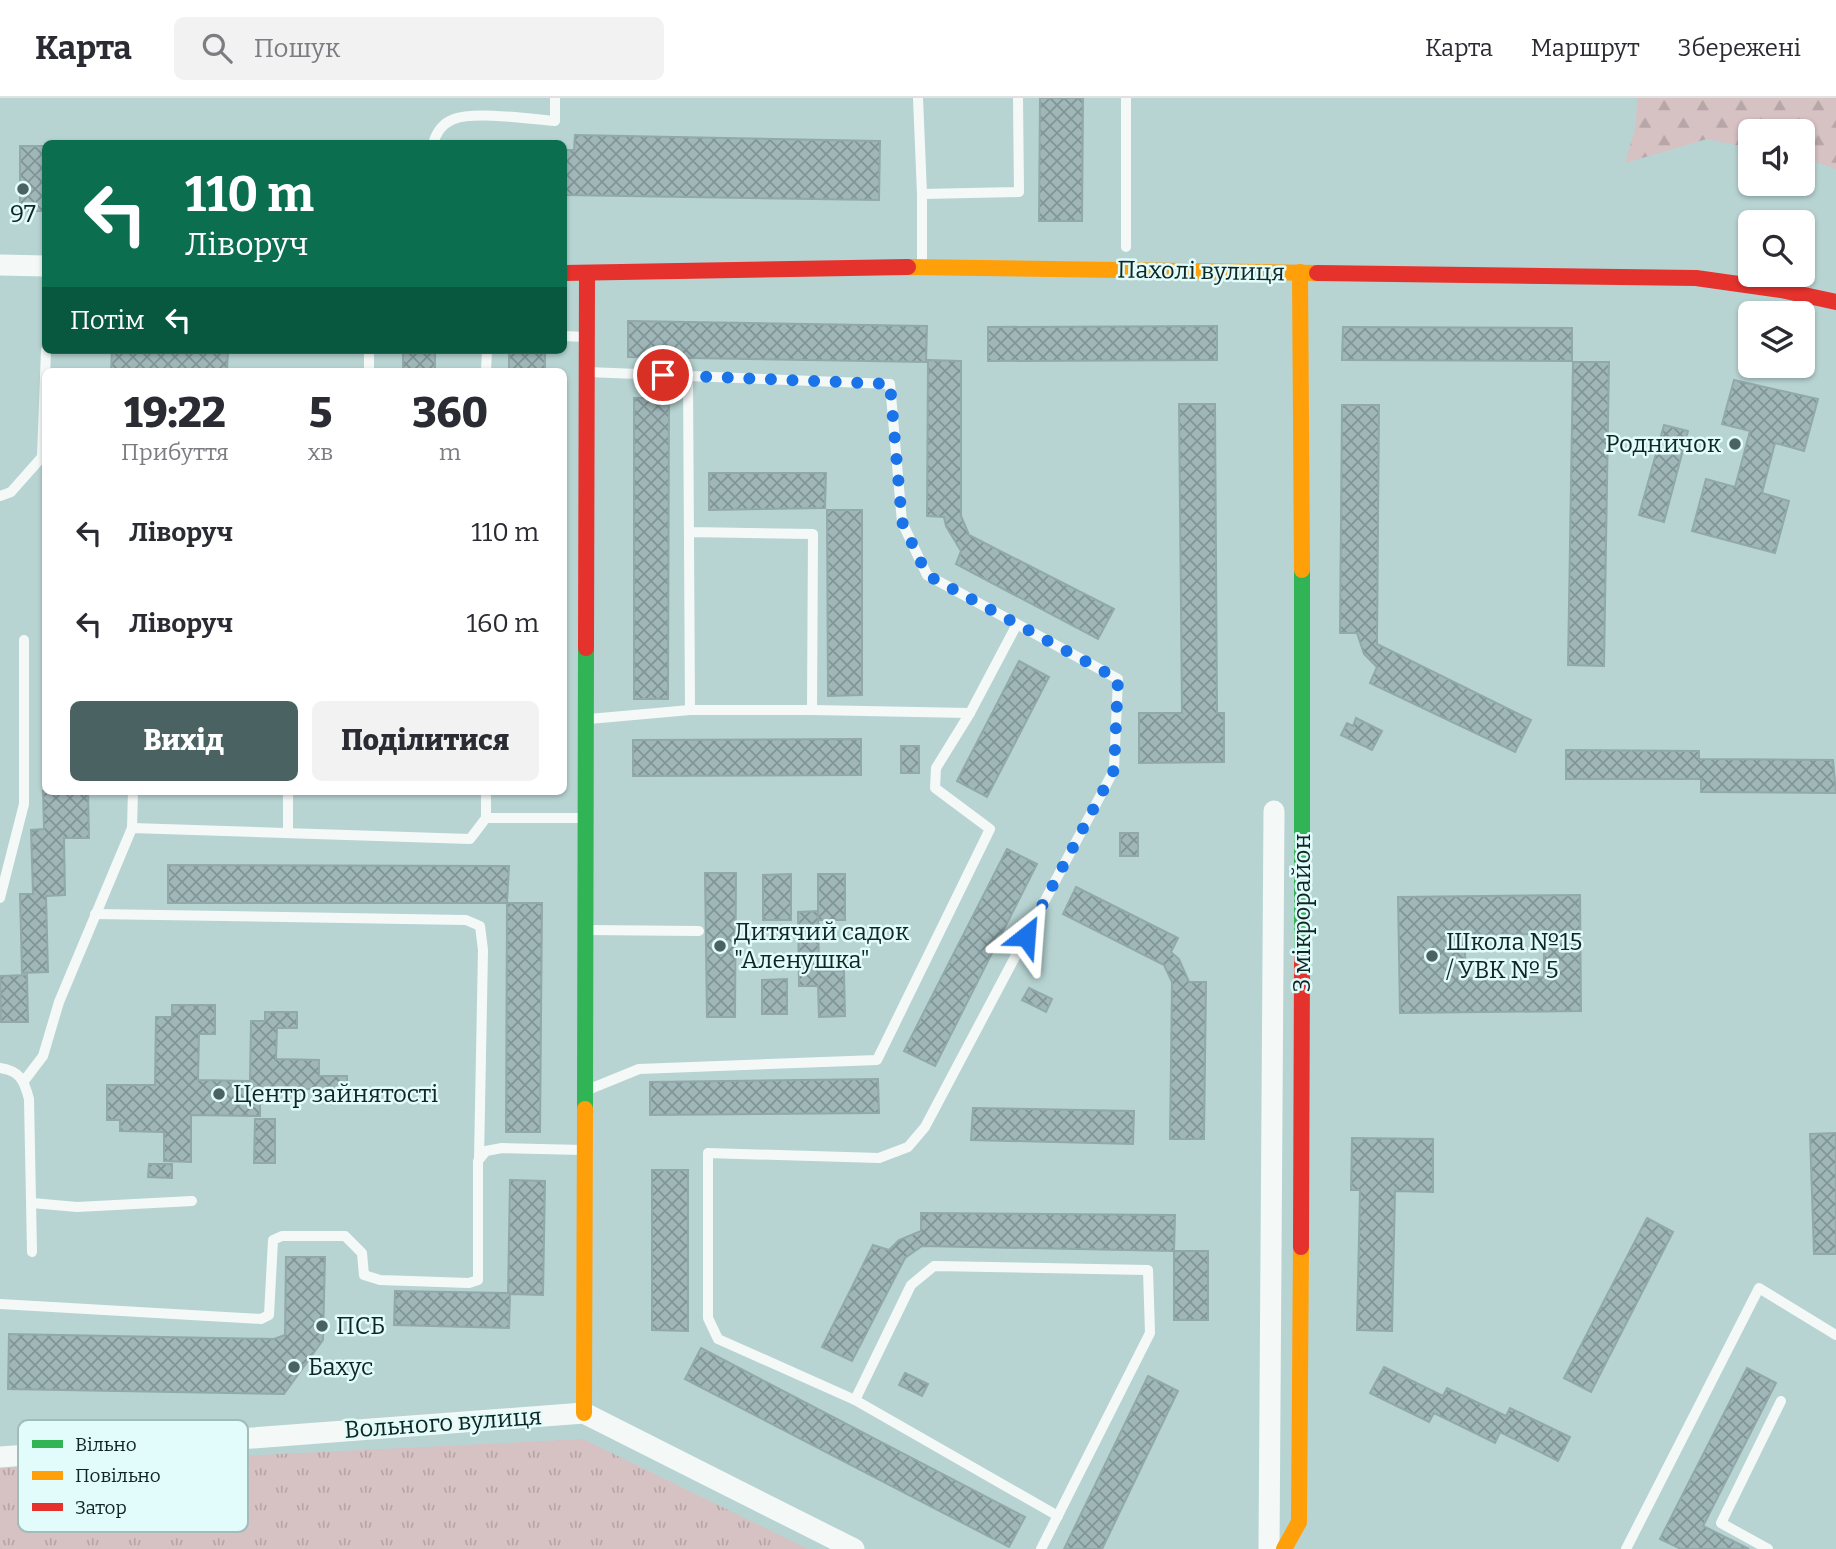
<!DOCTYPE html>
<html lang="uk">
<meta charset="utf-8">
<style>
body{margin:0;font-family:Bitter,serif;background:#f2f2f3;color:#2b2b33;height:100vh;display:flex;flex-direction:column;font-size:26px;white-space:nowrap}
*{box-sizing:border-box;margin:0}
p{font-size:23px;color:#7c7c81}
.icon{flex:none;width:38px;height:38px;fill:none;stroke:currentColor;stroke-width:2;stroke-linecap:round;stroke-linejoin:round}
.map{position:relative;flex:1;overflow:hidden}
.details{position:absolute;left:42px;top:270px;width:525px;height:427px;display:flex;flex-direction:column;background:#fff;border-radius:10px;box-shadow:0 2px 5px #0004}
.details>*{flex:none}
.hud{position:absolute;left:42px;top:42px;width:525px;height:214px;border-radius:10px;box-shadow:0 2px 5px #0004;background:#0b6e4f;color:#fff;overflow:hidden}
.controls{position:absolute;left:1738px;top:21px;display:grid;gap:14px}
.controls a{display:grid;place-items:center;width:77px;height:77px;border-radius:10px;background:#fff;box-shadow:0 2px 5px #0004;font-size:35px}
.pin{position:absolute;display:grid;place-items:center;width:60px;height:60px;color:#fff;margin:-30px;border:4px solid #fff;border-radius:50%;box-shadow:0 2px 7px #0007}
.me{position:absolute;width:77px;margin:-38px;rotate:28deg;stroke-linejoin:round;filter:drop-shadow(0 0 5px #0008)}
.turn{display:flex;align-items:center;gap:24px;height:147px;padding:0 28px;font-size:32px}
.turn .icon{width:91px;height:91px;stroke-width:2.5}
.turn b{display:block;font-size:49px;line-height:60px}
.then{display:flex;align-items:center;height:66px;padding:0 28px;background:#0003;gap:14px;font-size:26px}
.eta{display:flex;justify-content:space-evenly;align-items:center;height:119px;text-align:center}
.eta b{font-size:42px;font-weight:800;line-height:49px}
.primary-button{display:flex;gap:14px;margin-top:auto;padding:14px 28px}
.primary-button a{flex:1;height:80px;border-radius:10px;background:#4a6362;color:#fff;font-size:28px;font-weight:800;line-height:80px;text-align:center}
.primary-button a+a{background:#f2f2f3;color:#2b2b33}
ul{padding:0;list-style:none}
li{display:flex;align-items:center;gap:21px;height:91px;padding:0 28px}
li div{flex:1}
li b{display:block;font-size:26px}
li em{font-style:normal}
header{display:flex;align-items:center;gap:42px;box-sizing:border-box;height:98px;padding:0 35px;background:#fff;border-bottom:2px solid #e1e1e2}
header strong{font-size:33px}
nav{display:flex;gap:38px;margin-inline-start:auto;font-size:24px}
.search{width:490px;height:63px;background:#f2f2f3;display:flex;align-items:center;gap:18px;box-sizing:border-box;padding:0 24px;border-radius:10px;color:#7c7c81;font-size:26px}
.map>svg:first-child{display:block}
.grass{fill:url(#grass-tufts)}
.forest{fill:url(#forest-firs)}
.building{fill:url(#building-cross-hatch);stroke:#92a9aa;stroke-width:2;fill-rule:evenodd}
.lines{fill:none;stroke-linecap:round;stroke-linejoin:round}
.lane{stroke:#f4f9f8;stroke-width:10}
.street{stroke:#f4f9f8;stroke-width:21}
.fast{stroke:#30b455;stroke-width:16}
.slow{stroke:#ff9f0a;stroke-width:16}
.jam{stroke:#e5322d;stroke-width:16}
.route{stroke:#1a73e8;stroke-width:12;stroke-dasharray:0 21.6}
.poi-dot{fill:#4a6362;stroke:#e1fcfa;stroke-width:2.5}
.labels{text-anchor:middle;stroke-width:5;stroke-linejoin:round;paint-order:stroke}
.poi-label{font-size:24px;fill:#102625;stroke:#e1fcfa;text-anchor:start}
.street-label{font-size:24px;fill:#102625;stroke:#e1fcfa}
.key{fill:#e1fcfa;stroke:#a2bcba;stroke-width:2}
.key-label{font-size:19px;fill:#102625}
</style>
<header>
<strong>Карта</strong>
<div class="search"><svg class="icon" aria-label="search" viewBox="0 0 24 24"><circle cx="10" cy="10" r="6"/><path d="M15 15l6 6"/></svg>Пошук</div>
<nav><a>Карта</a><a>Маршрут</a><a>Збережені</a></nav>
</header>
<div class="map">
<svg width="1836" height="1451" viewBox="0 0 1836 1451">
<defs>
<pattern id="grass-tufts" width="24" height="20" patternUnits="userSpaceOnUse" patternTransform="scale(1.75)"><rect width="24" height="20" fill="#d6c1c3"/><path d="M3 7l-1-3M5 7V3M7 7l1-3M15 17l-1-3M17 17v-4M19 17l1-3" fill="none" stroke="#b7a6a7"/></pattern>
<pattern id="forest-firs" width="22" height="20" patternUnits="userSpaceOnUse" patternTransform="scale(1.75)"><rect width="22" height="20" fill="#d6c1c3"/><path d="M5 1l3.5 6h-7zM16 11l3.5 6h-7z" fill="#b7a6a7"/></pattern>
<pattern id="building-cross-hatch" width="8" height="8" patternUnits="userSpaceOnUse" patternTransform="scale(1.75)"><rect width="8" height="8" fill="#a0b7b9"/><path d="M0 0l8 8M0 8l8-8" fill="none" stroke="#819596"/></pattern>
</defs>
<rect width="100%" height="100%" fill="#b7d4d3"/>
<path class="grass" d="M583 1341 808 1451H0V1370Z"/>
<path class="forest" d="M1637 0H1836V71L1803 60 1802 33H1750V50L1707 41 1625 65 1636 27Z"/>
<g class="building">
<path d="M1040 0H1083L1082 123H1039Z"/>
<path d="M575 37 880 43 879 102 564 97V52H574Z"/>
<rect x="20" y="48" width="26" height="65"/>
<path d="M628 223 927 228 926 264 628 259Z"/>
<path d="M1217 228V262L988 263V229Z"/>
<path d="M1343 229 1572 230V263L1342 262Z"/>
<path d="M112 252 228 253 227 273H111Z"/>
<rect x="403" y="252" width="32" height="21"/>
<rect x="509" y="252" width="36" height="21"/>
<path d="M928 262 961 263V418L969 437 1114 511 1098 541 956 466 961 453 946 428 944 419 927 418Z"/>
<path d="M1573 264H1609L1604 568 1568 567Z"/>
<path d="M1734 282 1818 301 1804 353 1775 345 1762 395 1789 403 1775 455 1692 433 1706 381 1735 389 1750 333 1722 326Z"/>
<path d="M634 300H669L668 601H634Z"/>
<path d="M1179 306H1215L1217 615H1224V664L1139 665V615H1182Z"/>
<path d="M1342 307H1379L1377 546 1531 622 1515 654 1370 585 1377 569 1364 556 1357 535H1340Z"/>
<path d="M1664 327 1688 333 1664 424 1639 417Z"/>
<path d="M709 375H826L825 410 709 412Z"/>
<path d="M827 412H862V597L828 598Z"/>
<path d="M1019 563 1049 579 987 699 957 683Z"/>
<path d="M1356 620 1382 633 1372 652 1341 637 1347 625 1353 628Z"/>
<path d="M861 641V677L633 678V642Z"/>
<rect x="901" y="648" width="18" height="27"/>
<path d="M1566 652 1699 653V661L1833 662 1836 695 1701 694V681H1566Z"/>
<path d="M43 693H88L89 740H64L65 797 46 798 48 874 22 875 20 796H33L31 732 44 731Z"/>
<rect x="1120" y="735" width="18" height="23"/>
<path d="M1007 751 1037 766 935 968 904 953Z"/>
<path d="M168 767 509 768 507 805H168Z"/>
<path d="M705 775H736L735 919H707Z"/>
<path d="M791 776V822H763V777Z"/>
<rect x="818" y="776" width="27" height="46"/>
<path d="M1076 789 1178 840 1171 854 1179 861 1189 884H1206L1204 1041H1170L1172 884 1164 867 1063 816Z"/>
<path d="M1580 797 1581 913 1400 915 1398 799ZM1544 836V879L1465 880V837Z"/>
<path d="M507 805H542L540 1034H506Z"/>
<path d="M818 813 819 873H844L845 918 819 919 818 888H799L798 814Z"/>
<path d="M27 877 28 924H1L0 878Z"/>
<path d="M787 881V916H762V882Z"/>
<path d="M1029 890 1052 901 1046 914 1022 902Z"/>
<path d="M172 907H215V936H199L198 982 250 983 251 923H265V914H297V930H277L276 961 319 962V978H347V991H260V1018L191 1017V1064L164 1063V1034L120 1033V1022H107V987H155L156 919H172Z"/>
<path d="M878 981 879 1015 650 1017V984Z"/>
<path d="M973 1010 1134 1013 1133 1046 971 1042Z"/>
<path d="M255 1021H275V1065H254Z"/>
<path d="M1836 1035V1156H1814L1810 1036Z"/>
<path d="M1352 1040 1433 1041V1094L1395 1093 1392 1233 1357 1232 1360 1092H1351Z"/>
<path d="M149 1066H172V1080L148 1079Z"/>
<path d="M652 1072H688V1233L652 1232Z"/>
<path d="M510 1082 545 1083 543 1197 510 1196 509 1230 394 1227 395 1193 508 1195Z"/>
<path d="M921 1115 1175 1117 1174 1153 922 1148 905 1160 852 1263 822 1249 873 1147 889 1152 899 1142 921 1133Z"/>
<path d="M1647 1120 1673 1134 1591 1294 1564 1280Z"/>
<rect x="1174" y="1153" width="34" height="69"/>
<path d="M286 1159H325L323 1242 284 1296 8 1291 9 1236 274 1241 285 1237Z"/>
<path d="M701 1250 1025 1419 1009 1449 685 1281Z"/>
<path d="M1384 1269 1443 1298 1447 1290 1506 1318 1510 1310 1570 1339 1558 1363 1500 1334 1495 1345 1434 1315 1429 1324 1370 1295Z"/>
<path d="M1747 1270 1776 1285 1703 1428 1749 1451H1681L1660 1441Z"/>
<path d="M905 1275 928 1286 922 1298 899 1287Z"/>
<path d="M1148 1278 1178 1293 1102 1451H1064Z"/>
</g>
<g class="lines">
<g class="lane">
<path d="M918 0 922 96"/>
<path d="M1126 0V149"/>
<path d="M433 46C436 35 443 25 454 21 474 13 531 21 555 23V0"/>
<path d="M922 169V96L1019 94 1018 0"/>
<path d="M564 238 585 239"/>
<path d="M369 273V252"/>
<path d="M486 273 487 252"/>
<path d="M587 274 890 286 902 424 927 477 1118 581 1114 672 925 1029 908 1049 879 1060 708 1055V1220L718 1241 855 1302 1058 1418"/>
<path d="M688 278 690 612H812L813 436 689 434"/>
<path d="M46 363 42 359 46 252"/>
<path d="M0 398 11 394 42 359"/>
<path d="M812 612 970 615"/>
<path d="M589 621 690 612"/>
<path d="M486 693V720"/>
<path d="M132 730 133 693"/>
<path d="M288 735V693"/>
<path d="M0 800 24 706V542"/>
<path d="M95 816 466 822 480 828 483 852 479 1061"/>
<path d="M586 832 699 833"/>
<path d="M0 970C20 973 24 982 29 1001L32 1154"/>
<path d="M24 983 43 958 59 904 132 730 470 741 486 720H584"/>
<path d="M585 993 639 971 877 962 990 731 935 690 936 670 970 615 1016 528"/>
<path d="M32 1105 77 1109 192 1103"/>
<path d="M0 1206 261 1221 269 1217 273 1142 282 1138H345L362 1155 364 1177 380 1182 469 1185 478 1182V1063L486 1053 502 1050 583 1052"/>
<path d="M855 1302 911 1187 934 1168 1148 1172 1150 1235 1041 1451"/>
<path d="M1626 1451 1759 1190 1836 1237"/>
<path d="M1768 1451 1721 1425 1781 1303"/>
</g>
<g class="street">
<path d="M0 167 46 168"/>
<path d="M0 1359 584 1315 854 1451"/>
<path d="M1269 1451 1274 713"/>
</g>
<g class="fast">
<path d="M1302 472V861"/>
<path d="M585 1011 586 550"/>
</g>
<g class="slow">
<path d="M908 169 1317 175"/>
<path d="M1300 174 1302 472"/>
<path d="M584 1315 585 1011"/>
<path d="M1284 1451 1299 1424 1301 1149"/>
</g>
<g class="jam">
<path d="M564 175 908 169"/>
<path d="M1317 175 1696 180 1781 192 1836 204"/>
<path d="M586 550 587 175"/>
<path d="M1301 1149 1302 861"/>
</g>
</g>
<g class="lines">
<path class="route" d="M663 277 890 286 902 424 927 477 1118 581 1114 672 1026 838"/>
</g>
<g class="poi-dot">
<circle cx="23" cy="91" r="7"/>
<circle cx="1735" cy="346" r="7"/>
<circle cx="720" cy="848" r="7"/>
<circle cx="1432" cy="858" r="7"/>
<circle cx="219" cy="996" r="7"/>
<circle cx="322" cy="1228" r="7"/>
<circle cx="294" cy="1269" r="7"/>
</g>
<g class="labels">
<g class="poi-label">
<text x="23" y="124" text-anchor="middle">97</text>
<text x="1721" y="354" text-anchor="end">Родничок</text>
<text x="734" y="842">Дитячий садок<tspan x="734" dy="28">"Аленушка"</tspan></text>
<text x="1446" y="852">Школа №15<tspan x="1446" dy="28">/ УВК № 5</tspan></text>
<text x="233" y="1004">Центр зайнятості</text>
<text x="336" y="1236">ПСБ</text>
<text x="308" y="1277">Бахус</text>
</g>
<g class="street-label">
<text transform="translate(1201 173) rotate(1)" y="8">Пахолі вулиця</text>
<text transform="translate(1302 815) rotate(-90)" y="8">3 мікрорайон</text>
<text transform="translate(443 1325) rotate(-4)" y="8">Вольного вулиця</text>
</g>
</g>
<rect x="18" y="1322" width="230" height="112" rx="10" class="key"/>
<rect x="32" y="1342" width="31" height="8" fill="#30b455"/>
<rect x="32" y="1373" width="31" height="9" fill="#ff9f0a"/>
<rect x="32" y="1405" width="31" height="8" fill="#e5322d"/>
<g class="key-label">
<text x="75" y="1353">Вільно</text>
<text x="75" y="1384">Повільно</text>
<text x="75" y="1416">Затор</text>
</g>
</svg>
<div class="controls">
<a><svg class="icon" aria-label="sound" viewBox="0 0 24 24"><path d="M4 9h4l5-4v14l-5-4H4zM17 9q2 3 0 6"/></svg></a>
<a><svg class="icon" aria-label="search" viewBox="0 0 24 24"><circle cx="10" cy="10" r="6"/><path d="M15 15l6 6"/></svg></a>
<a><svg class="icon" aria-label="layers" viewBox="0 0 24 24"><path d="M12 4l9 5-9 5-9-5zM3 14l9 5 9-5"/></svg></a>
</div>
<div class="pin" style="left:663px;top:277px;background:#d93025"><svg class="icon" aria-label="arrive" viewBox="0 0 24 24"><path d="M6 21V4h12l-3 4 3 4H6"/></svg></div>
<svg class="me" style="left:1026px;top:838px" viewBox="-20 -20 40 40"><path d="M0-17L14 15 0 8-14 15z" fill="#1a73e8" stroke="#fff" stroke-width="4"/></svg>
<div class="hud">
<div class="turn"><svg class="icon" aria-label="left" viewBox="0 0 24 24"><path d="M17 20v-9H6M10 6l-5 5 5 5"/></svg><div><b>110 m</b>Ліворуч</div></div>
<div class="then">Потім<svg class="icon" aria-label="left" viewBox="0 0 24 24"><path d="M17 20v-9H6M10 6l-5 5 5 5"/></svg></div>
</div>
<section class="details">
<div class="eta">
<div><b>19:22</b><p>Прибуття</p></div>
<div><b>5</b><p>хв</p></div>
<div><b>360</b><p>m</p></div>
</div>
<ul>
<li><svg class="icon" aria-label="left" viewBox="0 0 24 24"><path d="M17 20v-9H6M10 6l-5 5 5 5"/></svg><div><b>Ліворуч</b></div><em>110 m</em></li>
<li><svg class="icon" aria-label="left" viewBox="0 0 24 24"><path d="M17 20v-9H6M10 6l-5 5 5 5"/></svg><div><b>Ліворуч</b></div><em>160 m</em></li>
</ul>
<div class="primary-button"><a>Вихід</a><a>Поділитися</a></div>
</section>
</div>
